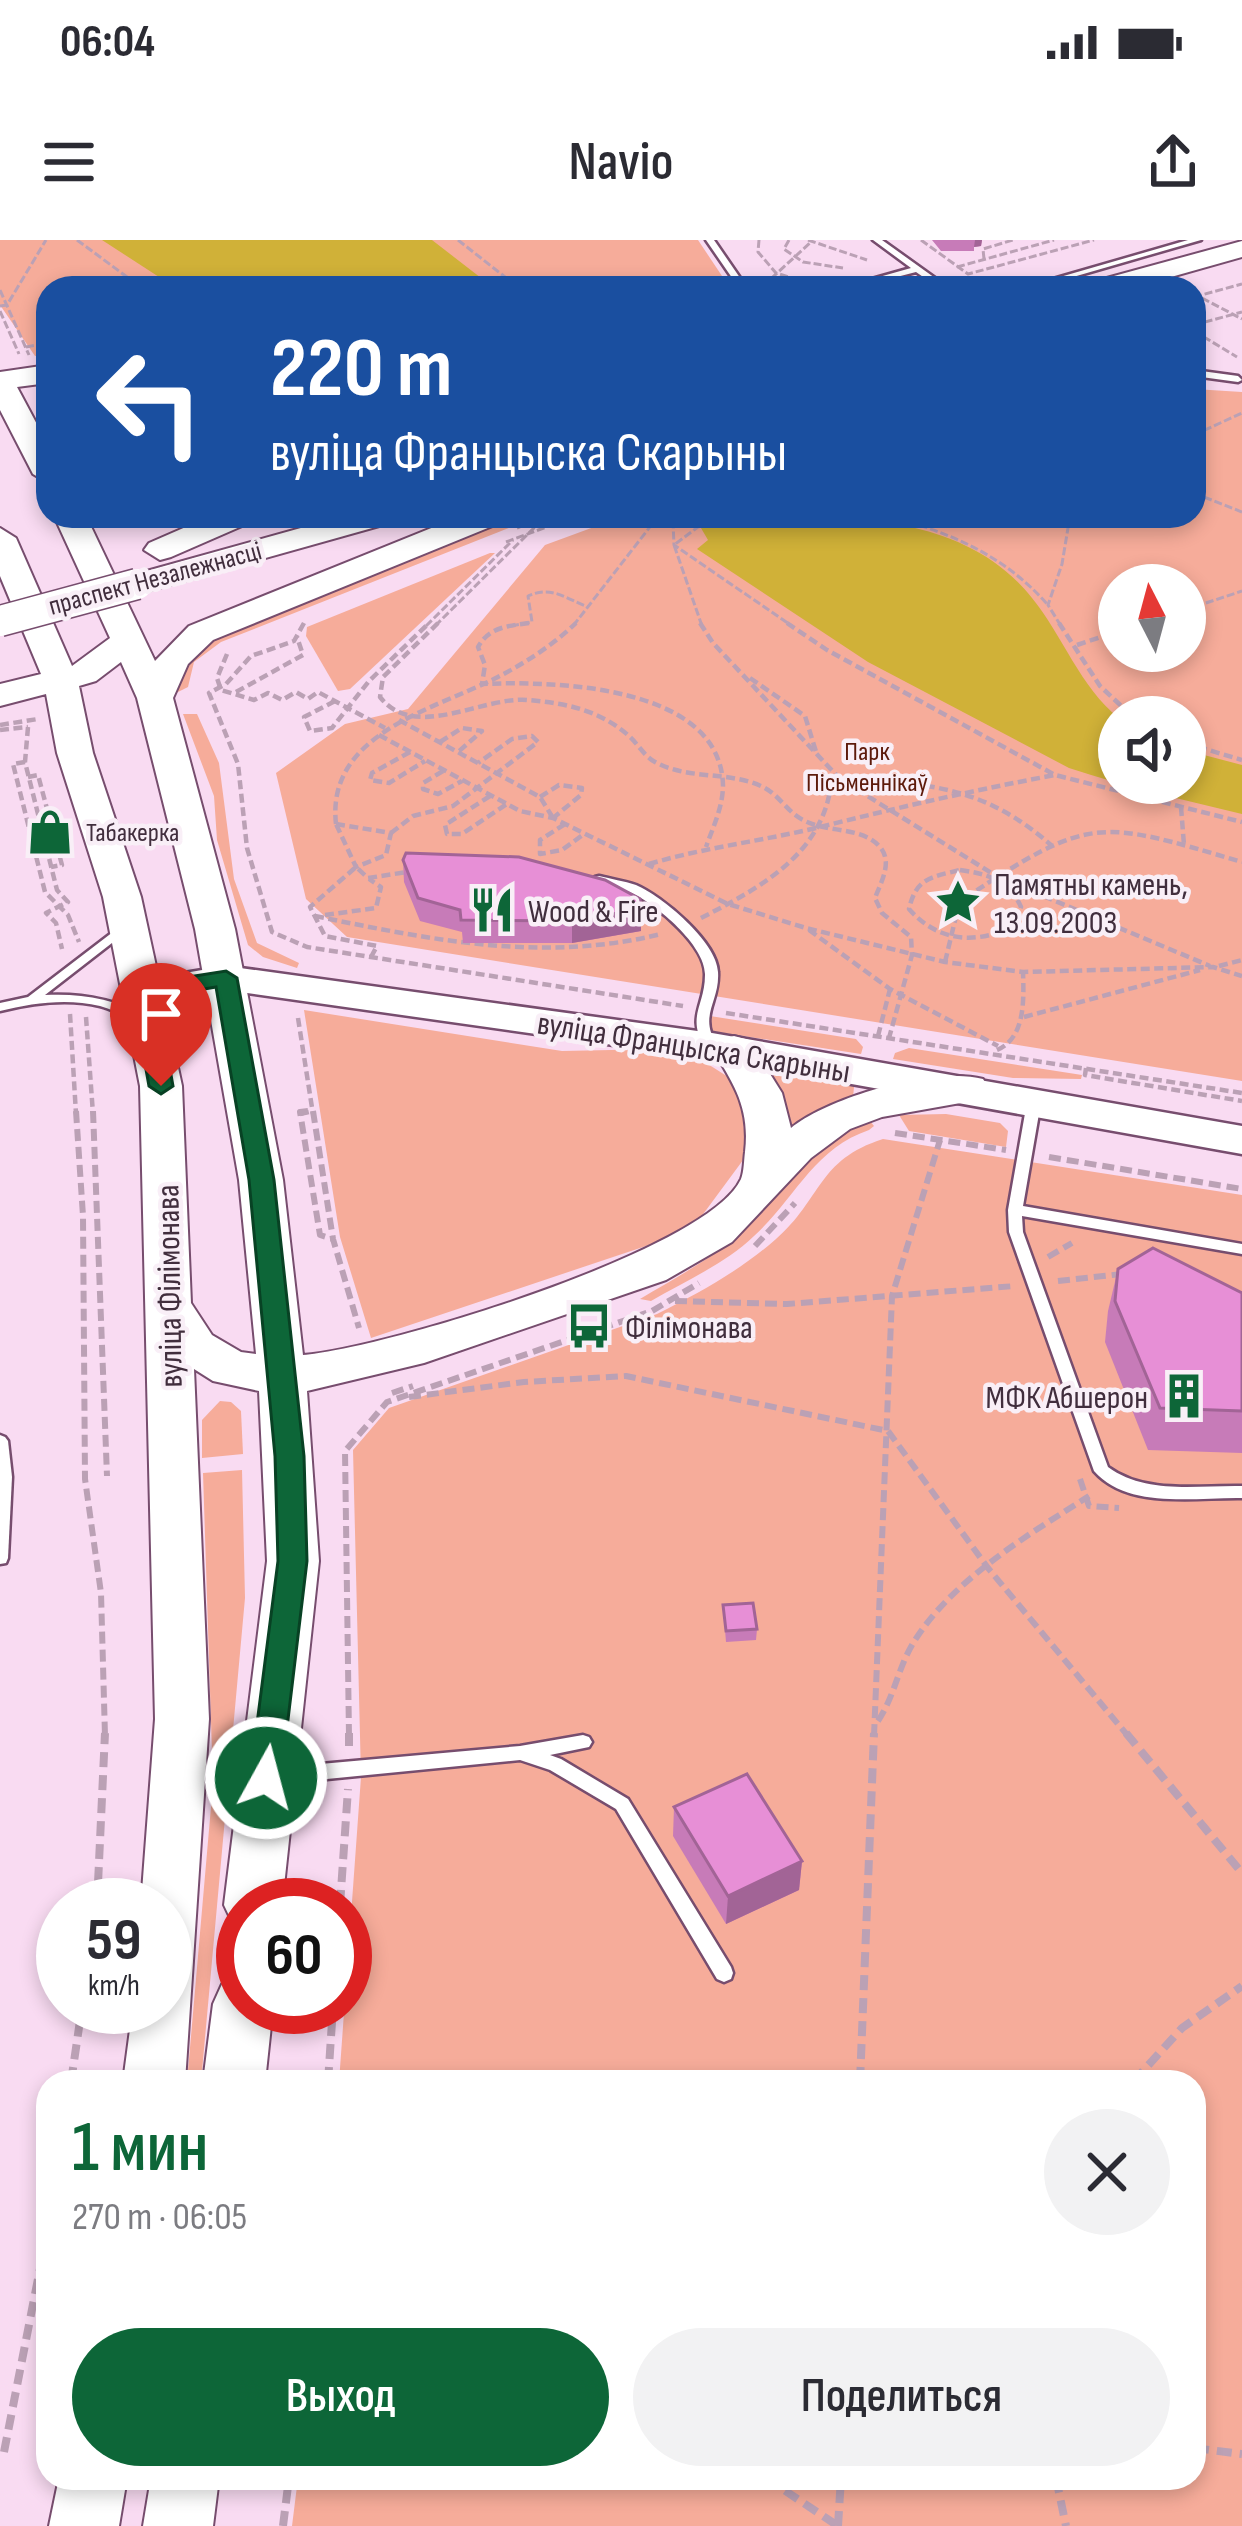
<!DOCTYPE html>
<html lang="ru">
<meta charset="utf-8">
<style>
body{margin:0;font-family:"Sofia Sans Condensed",sans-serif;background:#f2f2f3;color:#2b2b33;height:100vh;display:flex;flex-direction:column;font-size:45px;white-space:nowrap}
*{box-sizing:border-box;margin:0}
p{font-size:39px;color:#7c7c81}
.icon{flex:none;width:66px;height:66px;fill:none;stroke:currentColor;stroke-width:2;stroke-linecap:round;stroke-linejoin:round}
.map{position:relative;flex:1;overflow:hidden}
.drawer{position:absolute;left:36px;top:1830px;width:1170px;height:420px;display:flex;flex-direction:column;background:#fff;border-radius:36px;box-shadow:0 6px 18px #0003}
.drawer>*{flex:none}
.hud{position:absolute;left:36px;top:36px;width:1170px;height:252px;border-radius:36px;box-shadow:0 6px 18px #0003;background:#1a4fa0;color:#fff;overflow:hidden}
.needle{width:78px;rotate:354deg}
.tools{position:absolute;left:1098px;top:324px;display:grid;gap:24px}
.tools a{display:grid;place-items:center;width:108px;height:108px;border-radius:50%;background:#fff;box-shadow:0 6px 18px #0003;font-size:60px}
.speed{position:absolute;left:36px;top:1638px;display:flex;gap:24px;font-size:60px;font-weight:700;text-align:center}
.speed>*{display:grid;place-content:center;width:156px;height:156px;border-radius:50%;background:#fff;box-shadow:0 6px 18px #0003;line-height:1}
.speed small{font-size:30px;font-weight:400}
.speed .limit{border:18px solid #d22;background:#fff;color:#111}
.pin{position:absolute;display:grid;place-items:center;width:102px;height:102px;color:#fff;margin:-123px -51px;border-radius:50% 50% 50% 0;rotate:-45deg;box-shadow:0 0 12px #0007}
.pin .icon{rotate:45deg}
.me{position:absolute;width:132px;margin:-66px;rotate:7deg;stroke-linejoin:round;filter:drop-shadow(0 0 9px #0008)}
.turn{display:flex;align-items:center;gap:42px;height:252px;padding:0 36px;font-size:54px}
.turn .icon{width:156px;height:156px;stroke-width:2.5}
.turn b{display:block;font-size:84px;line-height:102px}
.round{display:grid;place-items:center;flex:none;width:126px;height:126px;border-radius:63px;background:#f2f2f3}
.overview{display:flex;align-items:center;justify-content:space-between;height:204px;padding:0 36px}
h1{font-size:72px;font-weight:600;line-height:90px;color:#0d6638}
.primary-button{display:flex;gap:24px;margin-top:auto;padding:24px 36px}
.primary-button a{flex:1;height:138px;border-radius:72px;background:#0d6638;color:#fff;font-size:48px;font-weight:600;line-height:138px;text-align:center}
.primary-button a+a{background:#f2f2f3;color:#2b2b33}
.status{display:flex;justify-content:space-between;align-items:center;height:84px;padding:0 60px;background:#fff;direction:ltr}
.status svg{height:33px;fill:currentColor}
header{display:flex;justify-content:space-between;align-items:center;height:156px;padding:0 36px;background:#fff;font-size:54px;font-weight:600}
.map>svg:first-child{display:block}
.green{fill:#f6ac9a;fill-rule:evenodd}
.water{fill:#d0b138}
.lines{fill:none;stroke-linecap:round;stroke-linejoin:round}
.service-casing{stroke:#774d6e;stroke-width:5}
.secondary-casing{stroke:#774d6e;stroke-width:5}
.primary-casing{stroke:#774d6e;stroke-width:4}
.path-far3{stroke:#bba1b5;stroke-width:3;stroke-dasharray:8 3;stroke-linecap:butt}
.path-far2{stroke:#bba1b5;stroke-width:4.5;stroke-dasharray:9 4.5;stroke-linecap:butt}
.path-far1{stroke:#bba1b5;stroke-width:6;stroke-dasharray:12 6;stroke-linecap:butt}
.path{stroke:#bba1b5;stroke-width:8;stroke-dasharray:15 8;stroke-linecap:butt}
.service{fill:#fff;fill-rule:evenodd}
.secondary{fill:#fff;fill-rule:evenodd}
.primary{fill:#fff;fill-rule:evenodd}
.primary-bridge-casing{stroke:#774d6e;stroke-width:33;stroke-linecap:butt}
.primary-bridge{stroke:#fff;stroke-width:30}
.wall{fill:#c77bb8}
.shaded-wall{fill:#a26496}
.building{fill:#e78fd6;stroke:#a26496;stroke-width:3}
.route{fill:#0d6638;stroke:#084224;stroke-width:3}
.labels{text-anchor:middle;stroke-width:9;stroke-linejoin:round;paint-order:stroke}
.far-street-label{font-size:27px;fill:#412e3d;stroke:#f9eff7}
.far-park-label{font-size:27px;fill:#5d1a0b;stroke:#f9eff7}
.far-poi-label{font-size:27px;fill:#412e3d;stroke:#f9eff7;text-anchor:start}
.poi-label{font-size:33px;fill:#412e3d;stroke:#f9eff7;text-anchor:start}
.street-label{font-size:33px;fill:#412e3d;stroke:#f9eff7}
</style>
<div class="status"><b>06:04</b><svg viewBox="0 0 49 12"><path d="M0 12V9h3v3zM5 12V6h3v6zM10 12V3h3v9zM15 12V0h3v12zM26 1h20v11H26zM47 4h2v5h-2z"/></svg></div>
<header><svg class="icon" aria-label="menu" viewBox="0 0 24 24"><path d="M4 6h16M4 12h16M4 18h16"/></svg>Navio<svg class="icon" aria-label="share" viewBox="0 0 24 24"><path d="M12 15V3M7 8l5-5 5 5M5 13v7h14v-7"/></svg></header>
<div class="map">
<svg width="1242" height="2286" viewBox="0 0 1242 2286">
<rect width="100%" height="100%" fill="#f9dbf2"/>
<g class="green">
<path d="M0 0H698L730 48H48V115L35 116 0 65Z"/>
<path d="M1194 149 1242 152V841L347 697 306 659 276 533 345 484 408 469 545 305 624 276H1194ZM1119 345H1185V411H1119ZM1119 477H1185V543H1119Z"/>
<path d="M519 276H539L221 402 194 422 188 447 176 453C174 439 173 430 183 418 213 382 459 299 519 276Z"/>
<path d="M490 313H495L350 449 338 451 306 396 307 387Z"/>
<path d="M183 474H197L219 523 234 639 257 703 299 723 297 728 263 717 248 705 217 600 214 556Z"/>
<path d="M304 770 562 811 661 809 692 814 744 847 749 912 701 977 655 1003 371 1098 340 997Z"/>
<path d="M710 776 856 799 863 807 861 814 711 791Z"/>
<path d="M909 808 1082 835 1081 839 1013 838 893 819 895 813Z"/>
<path d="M750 820 855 836 853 858 812 873 788 889Z"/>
<path d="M946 874 1000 883 1008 891 1006 907 909 891 899 875Z"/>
<path d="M870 881 874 886 869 890C813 909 795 959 754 996 725 1024 685 1041 651 1061L640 1059C675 1038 713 1018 743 991 795 945 797 910 870 881Z"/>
<path d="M883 899 1242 955V2286H292L298 2238H1194V1842H339L361 1537 353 1210 389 1168 657 1074C699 1053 741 1030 776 999 822 959 817 920 883 899Z"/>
<path d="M220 1161 231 1162 241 1171 243 1214 202 1218V1180Z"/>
<path d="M242 1230 245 1358 201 1842H187L213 1544 203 1233Z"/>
</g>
<g class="water">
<path d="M102 0H432L494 48H176Z"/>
<path d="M738 276C838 276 963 270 1032 358 1063 396 1080 447 1119 478V543H1185V510L1242 525V574C1184 560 1126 547 1069 528L868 422 697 309 708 300 701 288Z"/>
</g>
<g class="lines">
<g class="service-casing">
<g id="service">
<path d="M706 0H714L747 48H739Z"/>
<path d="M873 0H882L949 48H939L916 32 854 48H840L911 28Z"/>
<path d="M1188 0H1201L1035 48H1022Z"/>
<path d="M1194 130 1238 136 1242 140 1238 142 1194 136Z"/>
<path d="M599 636C611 639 624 641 636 645 662 656 717 702 718 732 720 762 698 775 717 805L715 808H705C686 776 705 766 705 735 706 706 657 665 632 653 620 647 607 646 595 643V637Z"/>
<path d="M126 682 130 683V689L45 755C81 753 114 759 147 776L148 779 147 782C131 781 116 770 100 766 67 758 32 763 0 771V763L28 757Z"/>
<path d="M1034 858 1041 862 1023 966 1242 1004V1014L1022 976 1023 992 1108 1227C1146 1255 1198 1245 1242 1246V1258C1196 1257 1128 1270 1094 1231L1009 992 1008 970 1027 862Z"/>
<path d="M0 1195 5 1197 8 1201 12 1237 8 1318 6 1323 0 1324Z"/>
<path d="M583 1495 589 1497 592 1502 589 1507 550 1515 561 1519 628 1559 731 1727 733 1733 731 1739 724 1742 717 1739 616 1569 550 1530 520 1520 276 1544 270 1541 267 1536 270 1531 276 1528 520 1506Z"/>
</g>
</g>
<g class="secondary-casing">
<path id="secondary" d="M226 726 712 793 1242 886V914L712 819 226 750 144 763 131 760 125 751 131 742Z"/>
</g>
<g class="primary-casing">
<g id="primary">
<path d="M1242 1V17L1132 48H1088L1092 42Z"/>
<path d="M48 125V143L17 147 48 205V243L33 234 0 170V132Z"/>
<path d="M54 276H86L155 421 189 386 461 276H505L500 283 213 400 188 424 173 458 235 689 283 940 303 1115C383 1109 708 1011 741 939 744 932 744 919 745 912 750 869 735 846 713 810L719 800 734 796 749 800 782 853 791 888C829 857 935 826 983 839L989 849 983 859 882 877 850 889 811 918 732 1002 666 1040 424 1123 307 1151 319 1321 282 1665H243V1688L233 1684 224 1665 267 1321 259 1151 213 1141 194 1129 209 1479 185 1842H123L133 1767H165V1665H141L155 1479 140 846 103 657 57 513 46 454 0 466V444L41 434 0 336V288L16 298 72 426 110 398ZM121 422 137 458 195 689 239 940 256 1114 241 1112 212 1095 191 1063 182 846 141 657 93 513 79 446 96 441Z"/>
<path d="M211 276H254L249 283 171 317 160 320 144 310 149 303Z"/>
<path d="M344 276H395L390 283 137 354 121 344 125 337Z"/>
<path d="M243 1736V1767H273L265 1842H203L213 1764 222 1744Z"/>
<path d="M59 2238H127L119 2286H49Z"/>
<path d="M151 2238H219L213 2286H143Z"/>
</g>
</g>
<g class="path-far3">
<path d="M77 0 142 48"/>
<path d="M458 0 519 48"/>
<path d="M759 0 758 12 776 33 822 47"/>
<path d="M789 0 784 9 803 22 843 28"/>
<path d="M808 0 867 20"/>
<path d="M921 0 968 34 1094 0"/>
<path d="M984 19 983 9 1013 0"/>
<path d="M957 27 1054 0"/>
<path d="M763 46 811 2"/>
<path d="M0 50 29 115"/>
<path d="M1194 57 1242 44"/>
<path d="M1202 58 1242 79"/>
<path d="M0 66 7 65 46 0"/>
<path d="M0 71 19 114"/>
<path d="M1194 85 1242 72"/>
<path d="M1194 91 1237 117"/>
<path d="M26 107 48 103"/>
<path d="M1194 195 1242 173"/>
<path d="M1194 253 1242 272"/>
<path d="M684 276 673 282 674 305 792 386"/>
<path d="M888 276C951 293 1004 315 1048 365"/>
<path d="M517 288 544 277"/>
<path d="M506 302 576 276"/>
<path d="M1185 370 1242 351"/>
<path d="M426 386 513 300"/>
<path d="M435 386 545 277"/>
<path d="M511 386 532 382 528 356C552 345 566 359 588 367"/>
<path d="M573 386 653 283 666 276"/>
<path d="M702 386 674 305 698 287 732 276"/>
<path d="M1061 386 1048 365 1062 324 1070 276"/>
</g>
<g class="path-far2">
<path d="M304 383 294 401 251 416 226 444 209 453 238 524 247 608 272 692 307 707 683 766"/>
<path d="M438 383 383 437 380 457C415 502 482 456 528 460 565 463 600 470 629 496 638 504 644 516 655 522 688 540 728 531 761 546 779 554 787 572 803 580 826 593 862 586 880 607 893 622 881 642 875 658L882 673 911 697 912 715 889 798"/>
<path d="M529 383C508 386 489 387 478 407L485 425 482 444C552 441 720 444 723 545 723 567 713 587 706 607"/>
<path d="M700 383 713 403 840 539 998 637 1210 726"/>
<path d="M787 383 827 410 1055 535 1242 582"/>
<path d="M1059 383 1100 446 1133 477"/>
<path d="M1077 405 1119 391"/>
<path d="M227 414 217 438 221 450 254 460 268 453 282 460 296 452 308 459 318 452 385 488"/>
<path d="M750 438 805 476 817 515"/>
<path d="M236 452 303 415 297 397"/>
<path d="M335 461 304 477 310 491 332 488 369 441 429 383"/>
<path d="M399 480 540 557 553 578"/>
<path d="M0 485 38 479"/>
<path d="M28 487 25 522 57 650 68 662 46 673 56 683 62 709"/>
<path d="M0 490 28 487"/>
<path d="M379 495 520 571 553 578 728 664 806 688 945 722 1023 732 1213 727 1242 736"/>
<path d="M440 502 462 488 482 491 458 512"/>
<path d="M1185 503 1242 520"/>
<path d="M410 512 372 533 370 540 389 543 425 521"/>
<path d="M25 522 13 524 45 652 68 675 79 702"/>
<path d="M443 531 423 543V549L438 554 462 541"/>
<path d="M28 537 38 535 62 625 51 627"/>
<path d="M845 539C929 543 985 547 1051 605"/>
<path d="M490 556 445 585 447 594H462L507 564"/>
<path d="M540 557 559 545 582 548 581 555 553 578"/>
<path d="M1181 567 1184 605"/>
<path d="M336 584 391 593 386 615 356 627Z"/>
<path d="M336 584C326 496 428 471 492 440 522 425 552 406 576 383"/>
<path d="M565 584 540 600V614L562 610 584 594"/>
<path d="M391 593 413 576 453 566 538 502 532 496 512 499 478 523"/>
<path d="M649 624C706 607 763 601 820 587 900 567 975 550 1055 535"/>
<path d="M960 630C988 634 1009 640 1021 667L1012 687C974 705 937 701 909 669 916 638 931 637 960 630Z"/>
<circle cx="958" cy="662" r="8"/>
<path d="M965 658C1092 574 1099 580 1242 622"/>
<path d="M325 675 376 668 381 647 369 639"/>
<path d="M315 676C432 700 543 723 661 694"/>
<path d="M701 678C764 646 828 611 832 534"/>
<path d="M809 690 890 749 998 806"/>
<path d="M371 717 377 706 325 696 310 667 356 627 368 638 407 632"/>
<path d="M945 722 958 668"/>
<path d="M1219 726 1242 720"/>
<path d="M726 773 1242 853"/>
<path d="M70 774 76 874"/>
<path d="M86 777 93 874"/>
<path d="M1024 777 1200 730"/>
<path d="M298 778 313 874"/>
<path d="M878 796 890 749"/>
<path d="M997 810C1025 798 1024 762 1023 732"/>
<path d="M1086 828 1085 835 1242 861"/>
<path d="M300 874 313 871"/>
</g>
<g class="path-far1">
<path d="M76 871 83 976 85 1239 101 1353 105 1496"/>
<path d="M93 871 107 1236"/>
<path d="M308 871 300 872 320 995 333 999"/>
<path d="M313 871 333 999 359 1088"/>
<path d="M895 893 1006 910"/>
<path d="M1049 917 1242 949"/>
<path d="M755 1006 795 963"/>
<path d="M1048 1017 1072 1003"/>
<path d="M1058 1041 1122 1034"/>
<path d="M675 1061 787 1064 1015 1046"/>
<path d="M392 1153 413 1146"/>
<path d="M409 1157 524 1142 626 1136 888 1191 988 1328 1128 1496"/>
<path d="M1080 1239 1089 1266 1119 1268"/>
<path d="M878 1481C894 1457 898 1429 912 1405 950 1341 1028 1295 1089 1256"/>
<path d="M349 1496 345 1211 387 1162 652 1071 699 1043"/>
<path d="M874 1496 892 1056 940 900"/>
</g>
<g class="path">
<path d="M349 1493V1506"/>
<path d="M1126 1493 1242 1633"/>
<path d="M97 1665 105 1493"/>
<path d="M340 1665 348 1549"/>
<path d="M71 1842 82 1767"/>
<path d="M328 1842 333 1767"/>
<path d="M860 1842 874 1493"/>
<path d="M1133 1842 1182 1788 1242 1746"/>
<path d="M1194 2208 1242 2214"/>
<path d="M4 2212 48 1988"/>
<path d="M766 2238 838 2286"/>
<path d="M1056 2238 1066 2286"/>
<path d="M283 2286 289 2238"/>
<path d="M838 2286 841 2238"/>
</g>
<use href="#service" class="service"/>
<use href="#secondary" class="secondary"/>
<use href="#primary" class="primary"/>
<g class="primary-bridge-casing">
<path id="primary-bridge" d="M0 381 137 344"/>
</g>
<use href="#primary-bridge" class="primary-bridge"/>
</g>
<g class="wall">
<path d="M932 0H982L981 6 974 7V11H941Z"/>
<path d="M403 620 641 669V691L572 703H463L462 692 420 681 404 642Z"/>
<path d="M1118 1029 1242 1053V1213L1148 1210 1105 1102 1108 1071Z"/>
<path d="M723 1365 757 1389 756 1400 726 1402Z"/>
<path d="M674 1567 802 1621 799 1650 726 1684 673 1596Z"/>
</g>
<g class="shaded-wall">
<path d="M975 0H982L981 6 974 7Z"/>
<path d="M641 669V691L572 703V681Z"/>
<path d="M802 1621 799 1650 726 1684 728 1656Z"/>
</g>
<g class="building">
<path d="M406 613 519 617 605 640 640 659 641 669 572 681 461 680 460 670 418 658 403 620Z"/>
<path d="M1153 1008 1242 1053V1171L1160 1168 1115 1061 1118 1029Z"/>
<path d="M753 1363 757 1389 726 1391 723 1365Z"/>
<path d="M747 1534 802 1621 728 1656 674 1567Z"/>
</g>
<path class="route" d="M226 731 237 738 274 940 304 1216 307 1321 281 1538 277 1548 266 1552 254 1548 250 1538 278 1321 275 1216 249 940 216 747 157 757 173 846 161 854 149 846 132 751 144 744Z"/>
<defs>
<g id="shop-bare" transform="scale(3.6)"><path d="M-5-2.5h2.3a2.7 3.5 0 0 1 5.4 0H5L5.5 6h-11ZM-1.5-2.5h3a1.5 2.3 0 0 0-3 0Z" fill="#0d6638" stroke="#f9eff7" stroke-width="2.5" paint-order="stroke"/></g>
<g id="sight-bare" transform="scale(3.6)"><path d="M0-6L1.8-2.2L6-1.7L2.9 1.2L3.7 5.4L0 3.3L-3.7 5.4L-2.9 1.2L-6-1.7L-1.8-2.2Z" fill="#0d6638" stroke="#f9eff7" stroke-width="2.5" paint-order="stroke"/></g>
<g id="restaurant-bare" transform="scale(3.6)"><path d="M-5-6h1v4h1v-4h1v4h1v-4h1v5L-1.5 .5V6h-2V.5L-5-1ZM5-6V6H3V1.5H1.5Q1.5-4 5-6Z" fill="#0d6638" stroke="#f9eff7" stroke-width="2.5" paint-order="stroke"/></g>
<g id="bus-bare" transform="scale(3.6)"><path d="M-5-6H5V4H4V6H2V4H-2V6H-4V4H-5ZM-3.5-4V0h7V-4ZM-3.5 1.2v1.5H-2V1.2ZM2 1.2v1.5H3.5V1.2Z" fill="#0d6638" stroke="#f9eff7" stroke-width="2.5" paint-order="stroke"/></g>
<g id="building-bare" transform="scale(3.6)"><path d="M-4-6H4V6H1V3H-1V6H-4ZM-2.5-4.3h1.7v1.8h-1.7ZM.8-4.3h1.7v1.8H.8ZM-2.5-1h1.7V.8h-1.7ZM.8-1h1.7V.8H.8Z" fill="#0d6638" stroke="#f9eff7" stroke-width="2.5" paint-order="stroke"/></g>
</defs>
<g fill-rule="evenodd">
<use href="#shop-bare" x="50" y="592"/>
<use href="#sight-bare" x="958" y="662"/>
<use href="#restaurant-bare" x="492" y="670"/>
<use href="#bus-bare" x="589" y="1086"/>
<use href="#building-bare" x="1184" y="1156"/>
</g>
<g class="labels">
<g class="far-street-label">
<text transform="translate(155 338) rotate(-15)" y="9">праспект Незалежнасці</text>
</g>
<g class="far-park-label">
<text x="867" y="520">Парк<tspan x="867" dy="31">Пісьменнікаў</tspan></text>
</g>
<g class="far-poi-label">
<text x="86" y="601">Табакерка</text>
</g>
<g class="poi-label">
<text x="994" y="655">Памятны камень,<tspan x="994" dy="38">13.09.2003</tspan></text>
<text x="528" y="682">Wood &amp; Fire</text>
<text x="625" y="1098">Філімонава</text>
<text x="1148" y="1168" text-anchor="end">МФК Абшерон</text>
</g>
<g class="street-label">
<text transform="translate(694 806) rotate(9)" y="12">вуліца Францыска Скарыны</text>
<text transform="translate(168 1046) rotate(-91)" y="12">вуліца Філімонава</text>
</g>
</g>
</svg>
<div class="tools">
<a><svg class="needle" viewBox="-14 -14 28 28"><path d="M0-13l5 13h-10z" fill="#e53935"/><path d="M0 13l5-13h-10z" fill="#7c7c81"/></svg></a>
<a><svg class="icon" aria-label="sound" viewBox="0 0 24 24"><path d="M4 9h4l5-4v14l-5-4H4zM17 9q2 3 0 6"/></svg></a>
</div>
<div class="speed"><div>59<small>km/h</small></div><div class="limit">60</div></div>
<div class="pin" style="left:161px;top:846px;background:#d93025"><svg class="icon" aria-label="arrive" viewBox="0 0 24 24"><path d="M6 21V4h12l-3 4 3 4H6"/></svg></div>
<svg class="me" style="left:266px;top:1538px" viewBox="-20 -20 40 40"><circle r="17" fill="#0d6638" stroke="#fff" stroke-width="3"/><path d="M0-11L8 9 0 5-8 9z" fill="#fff"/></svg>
<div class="hud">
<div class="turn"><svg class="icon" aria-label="left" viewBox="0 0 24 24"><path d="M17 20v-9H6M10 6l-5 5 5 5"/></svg><div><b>220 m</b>вуліца Францыска Скарыны</div></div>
</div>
<section class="drawer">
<div class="overview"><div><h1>1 мин</h1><p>270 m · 06:05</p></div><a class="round"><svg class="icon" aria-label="close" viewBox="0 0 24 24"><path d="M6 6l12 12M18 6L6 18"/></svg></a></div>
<div class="primary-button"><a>Выход</a><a>Поделиться</a></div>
</section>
</div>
